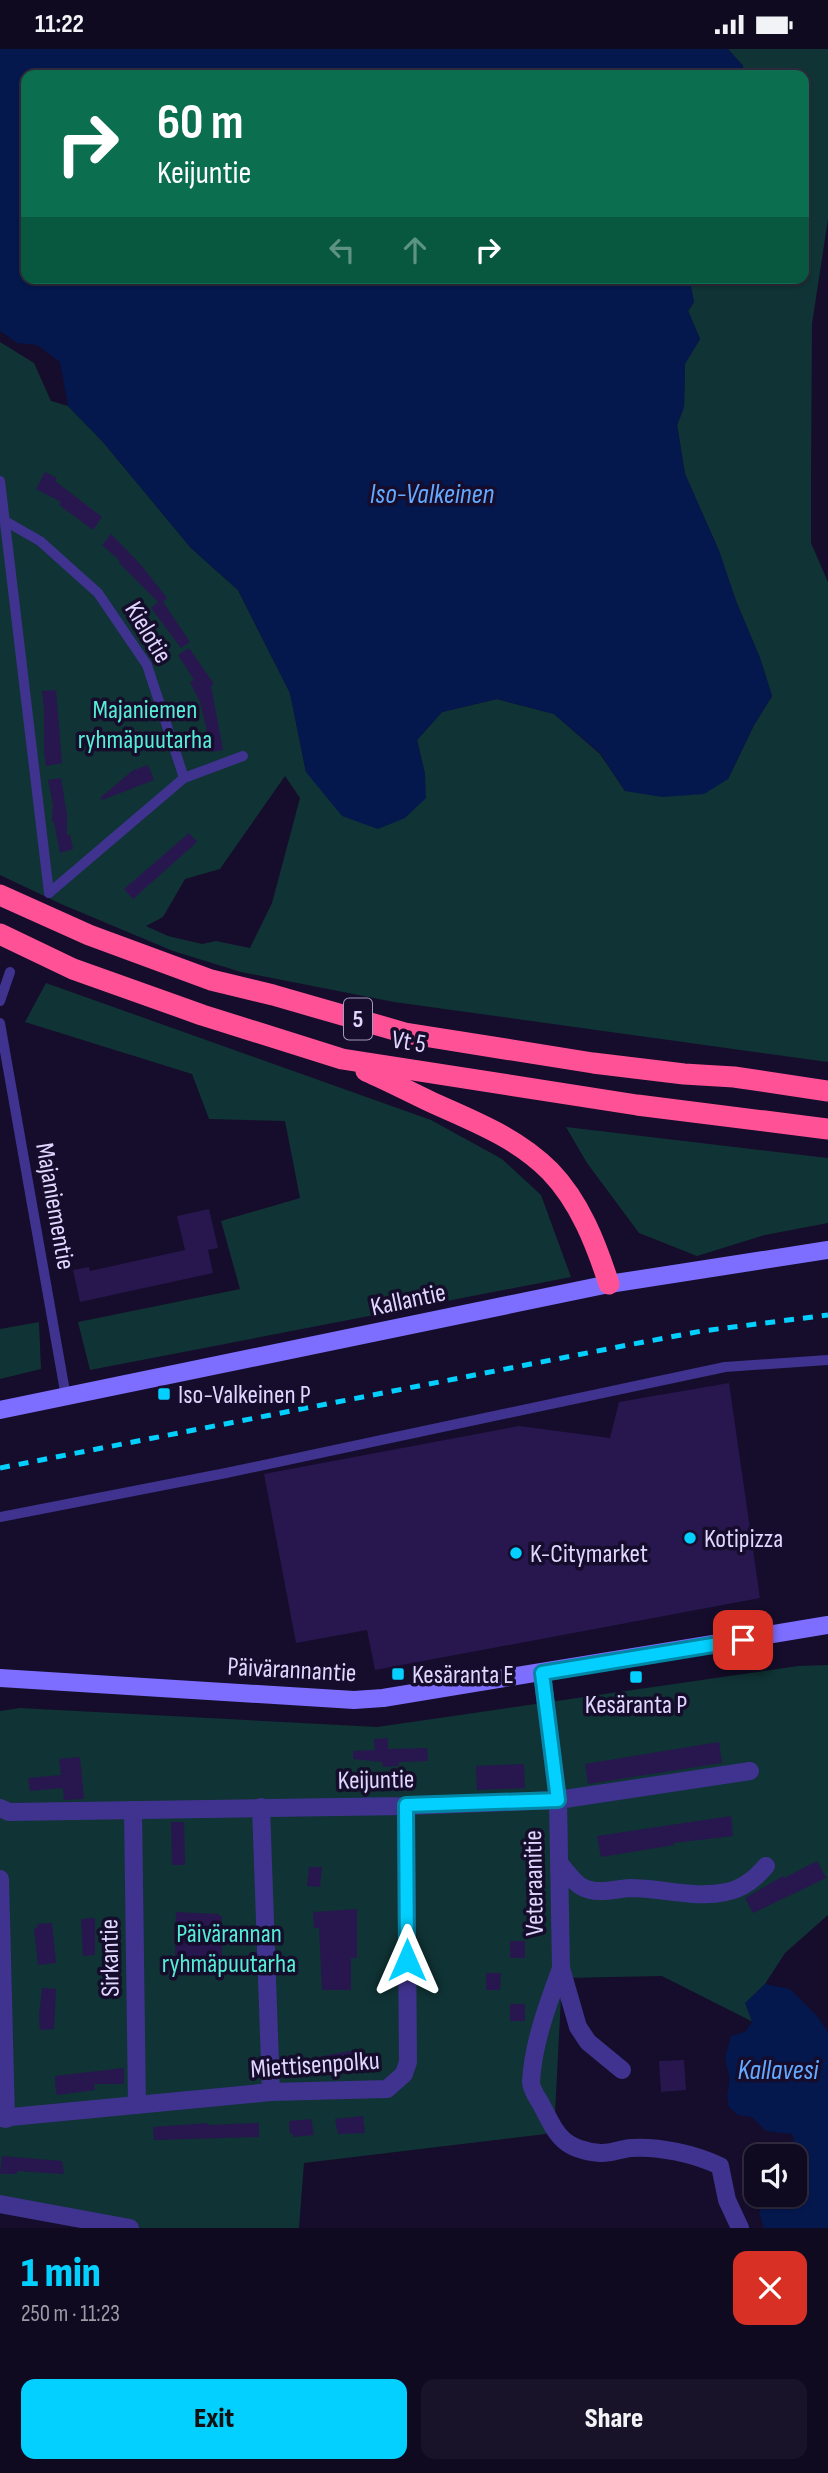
<!DOCTYPE html>
<meta charset="utf-8">
<style>
body{margin:0;font-family:"Sofia Sans Condensed",sans-serif;background:#191329;color:#f1f3f6;height:100vh;display:flex;flex-direction:column;font-size:26px;white-space:nowrap}
*{box-sizing:border-box;margin:0}
p{font-size:23px;color:#9c9aa5}
.icon{flex:none;width:38px;height:38px;fill:none;stroke:currentColor;stroke-width:2;stroke-linecap:round;stroke-linejoin:round}
.map{position:relative;height:2179px;overflow:hidden}
.details{display:flex;flex-direction:column;background:#100a20;flex:1}
.details>*{flex:none}
.guide{position:absolute;left:21px;top:21px;width:788px;height:214px;border-radius:14px;box-shadow:0 2px 5px #0004,0 0 0 2px #302b3e;background:#0b6e4f;color:#fff;overflow:hidden}
.tools{position:absolute;left:744px;top:2095px;display:grid;gap:14px}
.tools a{display:grid;place-items:center;width:63px;height:63px;border-radius:14px;background:#100a20;box-shadow:0 2px 5px #0004,0 0 0 2px #302b3e;font-size:35px}
.pin{position:absolute;display:grid;place-items:center;width:60px;height:60px;color:#fff;margin:-30px;border-radius:14px;box-shadow:0 4px 10px #0006}
.me{position:absolute;width:77px;margin:-38px;rotate:0deg;stroke-linejoin:round;filter:drop-shadow(0 0 5px #0008)}
.turn{display:flex;align-items:center;gap:24px;height:147px;padding:0 21px;font-size:32px}
.turn .icon{width:91px;height:91px;stroke-width:2.5}
.turn b{display:block;font-size:49px;line-height:60px}
.lanes{display:flex;align-items:center;height:66px;padding:0 21px;background:#0003;justify-content:center;gap:35px;direction:ltr}
.lanes .off{opacity:.35}
.round{display:grid;place-items:center;flex:none;width:74px;height:74px;border-radius:14px;background:#191329}
.headline{display:flex;align-items:center;justify-content:space-between;height:119px;padding:0 21px}
h1{font-size:42px;font-weight:800;line-height:52px;color:#03d0ff}
.button{display:flex;gap:14px;margin-top:auto;padding:14px 21px}
.button a{flex:1;height:80px;border-radius:14px;background:#03d0ff;color:#111;font-size:28px;font-weight:800;line-height:80px;text-align:center}
.button a+a{background:#191329;color:#f1f3f6}
.status{display:flex;justify-content:space-between;align-items:center;height:49px;padding:0 35px;background:#100a20;direction:ltr}
.status svg{height:19px;fill:currentColor}
.map>svg:first-child{display:block}
.green{fill:#103335;fill-rule:evenodd}
.water{fill:#04184d}
.building{fill:#27174e}
.lines{fill:none;stroke-linecap:round;stroke-linejoin:round}
.lane{stroke:#3f338f;stroke-width:10}
.street{stroke:#3f338f;stroke-width:18}
.secondary{stroke:#7e6eff;stroke-width:18}
.highway{stroke:#ff5296;stroke-width:21}
.rail{stroke:#03d0ff;stroke-width:5;stroke-dasharray:10 9;stroke-linecap:butt}
.route-casing{stroke:#0287a6;stroke-width:18}
.route{stroke:#03d0ff;stroke-width:12}
.poi-dot{fill:#03d0ff;stroke:#150d2b;stroke-width:2.5}
.labels{text-anchor:middle;stroke-width:7;stroke-linejoin:round;paint-order:stroke}
.shield{fill:#150d2b;stroke:#a29abf;stroke-width:2}
.shield-label{font-size:24px;font-weight:bold;fill:#dfd7ff}
.street-label{font-size:26px;fill:#dfd7ff;stroke:#150d2b}
.park-label{font-size:26px;fill:#55edd4;stroke:#150d2b}
.poi-label{font-size:26px;fill:#dfd7ff;stroke:#150d2b;text-anchor:start}
.water-label{font-size:28px;font-style:italic;fill:#65aaff;stroke:#150d2b}
</style>
<div class="status"><b>11:22</b><svg viewBox="0 0 49 12"><path d="M0 12V9h3v3zM5 12V6h3v6zM10 12V3h3v9zM15 12V0h3v12zM26 1h20v11H26zM47 4h2v5h-2z"/></svg></div>
<div class="map">
<svg width="828" height="2179" viewBox="0 0 828 2179">
<rect width="100%" height="100%" fill="#150d2b"/>
<g class="green">
<path d="M728 0H828V170L812 275 811 428V494L828 533V1013L394 953 241 923 173 902 61 855 0 826V293L34 314 51 352 68 357 103 393 191 499 238 541 290 644 306 723 425 725 417 691 442 663 497 650 554 665 600 705 625 742 728 730 754 676 772 647 760 609 736 552 719 502 685 425 677 376 684 358 685 314 700 290 688 262 694 253 689 229H803V26H742L743 17ZM285 727 300 749 272 854 250 899 216 892 202 895 168 887 146 877 163 868 185 830 220 820Z"/>
<path d="M46 934 431 1071 502 1110 541 1146 571 1228 90 1321 78 1273 240 1240 221 1172 300 1149 285 1072 209 1070 192 1025 25 973Z"/>
<path d="M566 1078 828 1109V1174L765 1186 697 1207 639 1184 587 1114Z"/>
<path d="M39 1273 41 1320 0 1330V1280Z"/>
<path d="M828 1616V1866L785 1904 765 1935 746 1954 753 1973 662 1927 562 1929 554 2084 304 2114 299 2179H102L0 2161V1662L20 1659 377 1678 798 1617Z"/>
</g>
<g class="water">
<path d="M0 0H728L743 17 742 26H26V229H689L694 253 688 262 700 290 685 315 684 358 677 376 685 425 719 502 736 552 760 609 772 647 754 676 728 730 704 745 662 748 625 742 600 704 554 665 497 650 442 663 417 691 425 725 426 749 405 769 378 780 342 767 306 723 290 644 238 541 191 499 103 393 68 357 60 313 37 296 17 294 0 282Z"/>
<path d="M765 1935 790 1940 817 1967 828 1983V2179H764L759 2163 768 2149 767 2146H794V2107H763L793 2095 794 2089 791 2085 766 2082 752 2068 738 2066 729 2058 727 2047 730 2029 725 2009 731 1987 745 1983 752 1973 745 1954Z"/>
</g>
<g class="building">
<path d="M45 423 57 429 55 432 102 468 93 481 59 456 61 453 36 440Z"/>
<path d="M111 485 141 516 167 549 163 553 190 593 181 599 151 559 158 553 119 514 120 512 102 496Z"/>
<path d="M189 599 214 635 211 637 223 701 212 703 200 653 190 633 194 631 178 606Z"/>
<path d="M56 641 62 714 46 717 44 703V660L42 642Z"/>
<path d="M148 716 154 731 102 751 100 749 132 722Z"/>
<path d="M61 729 67 766V786H70L73 800 60 804 54 773 52 772 53 756 48 731Z"/>
<path d="M189 784 197 793 133 850 124 840Z"/>
<path d="M209 1160 218 1199 208 1201 213 1224 80 1253 73 1221 89 1218 90 1222 185 1201 177 1167Z"/>
<path d="M729 1334 760 1549 375 1621 367 1581 296 1594 264 1425 519 1377 610 1389 619 1353Z"/>
<path d="M388 1689V1700L427 1699 428 1712 399 1713V1717L383 1718 382 1713 353 1710V1702L375 1701 374 1690Z"/>
<path d="M719 1693 722 1714 588 1735 585 1715Z"/>
<path d="M80 1708 84 1750 64 1751 63 1739 30 1742 28 1729 61 1726 59 1710Z"/>
<path d="M524 1715 525 1739 477 1741 476 1717Z"/>
<path d="M731 1767 733 1787 673 1794 674 1796 601 1808 597 1787Z"/>
<path d="M171 1773H184L185 1816H172Z"/>
<path d="M817 1812 826 1829 753 1864 745 1849 783 1827 784 1829Z"/>
<path d="M309 1818H322L320 1838 307 1837Z"/>
<path d="M357 1860V1909H351V1941H322L319 1879H314L313 1863Z"/>
<path d="M176 1863 219 1865V1867H222V1911H213V1914L175 1912Z"/>
<path d="M95 1869V1906L83 1907 81 1870Z"/>
<path d="M52 1874 56 1914 38 1916 34 1879 38 1878 37 1875Z"/>
<rect x="510" y="1892" width="15" height="17"/>
<path d="M486 1924H501L500 1941H486Z"/>
<path d="M42 1939 56 1940 54 1980 40 1981 39 1968Z"/>
<rect x="510" y="1955" width="15" height="17"/>
<path d="M362 2000 364 2015 326 2023 323 2007Z"/>
<path d="M684 2011 686 2041 661 2043 659 2012Z"/>
<path d="M124 2019V2035H94L95 2041 57 2046 56 2043 55 2027Z"/>
<path d="M363 2067 365 2084 338 2085 335 2070Z"/>
<path d="M311 2070 314 2086 293 2088V2084L290 2085 289 2072Z"/>
<path d="M208 2074V2076L259 2074V2088L154 2091 153 2078Z"/>
<path d="M2 2107 62 2112 64 2125 17 2122V2125H0Z"/>
</g>
<g class="lines">
<g class="lane">
<path d="M0 432 49 844"/>
<path d="M5 472 40 492 98 544 147 616 184 729 49 844"/>
<path d="M184 729 243 707"/>
<path d="M0 952 10 923"/>
<path d="M0 974 66 1348"/>
<path d="M0 1468 226 1424 725 1318 828 1311"/>
</g>
<g class="street">
<path d="M542 1624 558 1751 561 1919 578 1978 588 1993 622 2021"/>
<path d="M261 1758 271 2043"/>
<path d="M0 1759 9 1763 406 1757 558 1751 750 1722"/>
<path d="M133 1761 137 2056"/>
<path d="M560 1815C566 1822 574 1834 582 1838 598 1846 614 1840 630 1839 662 1839 695 1850 726 1843 743 1840 755 1830 766 1817"/>
<path d="M0 1830 6 2070"/>
<path d="M561 1919C548 1955 533 1994 531 2033 531 2041 538 2049 542 2057 557 2086 563 2101 600 2104 610 2105 620 2100 631 2099 659 2097 695 2105 720 2117L727 2151 740 2179"/>
<path d="M0 2069 271 2043 387 2040 404 2025 408 2013 406 1757"/>
<path d="M0 2155 130 2179"/>
</g>
<g class="secondary">
<path d="M0 1361 609 1235 828 1201"/>
<path d="M0 1629 354 1651 383 1649 828 1576"/>
</g>
<g class="highway">
<path d="M0 846 89 886 211 931 273 946 405 984 593 1014 684 1025 734 1028 828 1042"/>
<path d="M0 885 73 920 202 966 342 1010 637 1056 828 1080"/>
<path d="M366 1022C387 1031 408 1042 429 1052 472 1072 515 1087 550 1122 580 1153 596 1195 609 1235"/>
</g>
<path class="rail" d="M0 1419 628 1296 702 1282 828 1266"/>
</g>
<g class="lines">
<g class="route-casing">
<path id="route" d="M407 1911 406 1756 558 1751 542 1624 743 1591"/>
</g>
<use href="#route" class="route"/>
</g>
<g class="poi-dot">
<rect x="157" y="1338" width="14" height="14" rx="3.5"/>
<circle cx="690" cy="1489" r="7"/>
<circle cx="516" cy="1504" r="7"/>
<rect x="391" y="1618" width="14" height="14" rx="3.5"/>
<rect x="629" y="1621" width="14" height="14" rx="3.5"/>
</g>
<g class="labels">
<rect class="shield" x="344" y="949.5" width="28" height="41" rx="5"/>
<g class="shield-label">
<text x="358" y="978">5</text>
</g>
<g class="street-label">
<text transform="translate(149 583) rotate(59)" y="9">Kielotie</text>
<text transform="translate(409 992) rotate(9)" y="9">Vt 5</text>
<text transform="translate(56 1157) rotate(80)" y="9">Majaniementie</text>
<text transform="translate(408 1250) rotate(-12)" y="9">Kallantie</text>
<text transform="translate(292 1620) rotate(3)" y="9">Päivärannantie</text>
<text transform="translate(376 1730) rotate(-1)" y="9">Keijuntie</text>
<text transform="translate(533 1834) rotate(-91)" y="9">Veteraanitie</text>
<text transform="translate(109 1909) rotate(-91)" y="9">Sirkantie</text>
<text transform="translate(315 2015) rotate(-4)" y="9">Miettisenpolku</text>
</g>
<g class="park-label">
<text x="145" y="669">Majaniemen<tspan x="145" dy="30">ryhmäpuutarha</tspan></text>
<text x="229" y="1893">Päivärannan<tspan x="229" dy="30">ryhmäpuutarha</tspan></text>
</g>
<g class="poi-label">
<text x="178" y="1354">Iso-Valkeinen P</text>
<text x="704" y="1498">Kotipizza</text>
<text x="530" y="1513">K-Citymarket</text>
<text x="412" y="1634">Kesäranta E</text>
<text x="636" y="1664" text-anchor="middle">Kesäranta P</text>
</g>
<g class="water-label">
<text x="432" y="454">Iso-Valkeinen</text>
<text x="778" y="2030">Kallavesi</text>
</g>
</g>
</svg>
<div class="tools">
<a><svg class="icon" aria-label="sound" viewBox="0 0 24 24"><path d="M4 9h4l5-4v14l-5-4H4zM17 9q2 3 0 6"/></svg></a>
</div>
<div class="pin" style="left:743px;top:1591px;background:#d93025"><svg class="icon" aria-label="arrive" viewBox="0 0 24 24"><path d="M6 21V4h12l-3 4 3 4H6"/></svg></div>
<svg class="me" style="left:407px;top:1911px" viewBox="-20 -20 40 40"><path d="M0-17L14 15 0 8-14 15z" fill="#03d0ff" stroke="#fff" stroke-width="4"/></svg>
<div class="guide">
<div class="turn"><svg class="icon" aria-label="right" viewBox="0 0 24 24"><path d="M7 20v-9h11M14 6l5 5-5 5"/></svg><div><b>60 m</b>Keijuntie</div></div>
<div class="lanes"><svg class="icon off" aria-label="left" viewBox="0 0 24 24"><path d="M17 20v-9H6M10 6l-5 5 5 5"/></svg><svg class="icon off" aria-label="ahead" viewBox="0 0 24 24"><path d="M12 20V5M6 11l6-6 6 6"/></svg><svg class="icon" aria-label="right" viewBox="0 0 24 24"><path d="M7 20v-9h11M14 6l5 5-5 5"/></svg></div>
</div>
</div>
<section class="details">
<div class="headline"><div><h1>1 min</h1><p>250 m · 11:23</p></div><a class="round" style="background:#d93025;color:#fff"><svg class="icon" aria-label="close" viewBox="0 0 24 24"><path d="M6 6l12 12M18 6L6 18"/></svg></a></div>
<div class="button"><a>Exit</a><a>Share</a></div>
</section>
